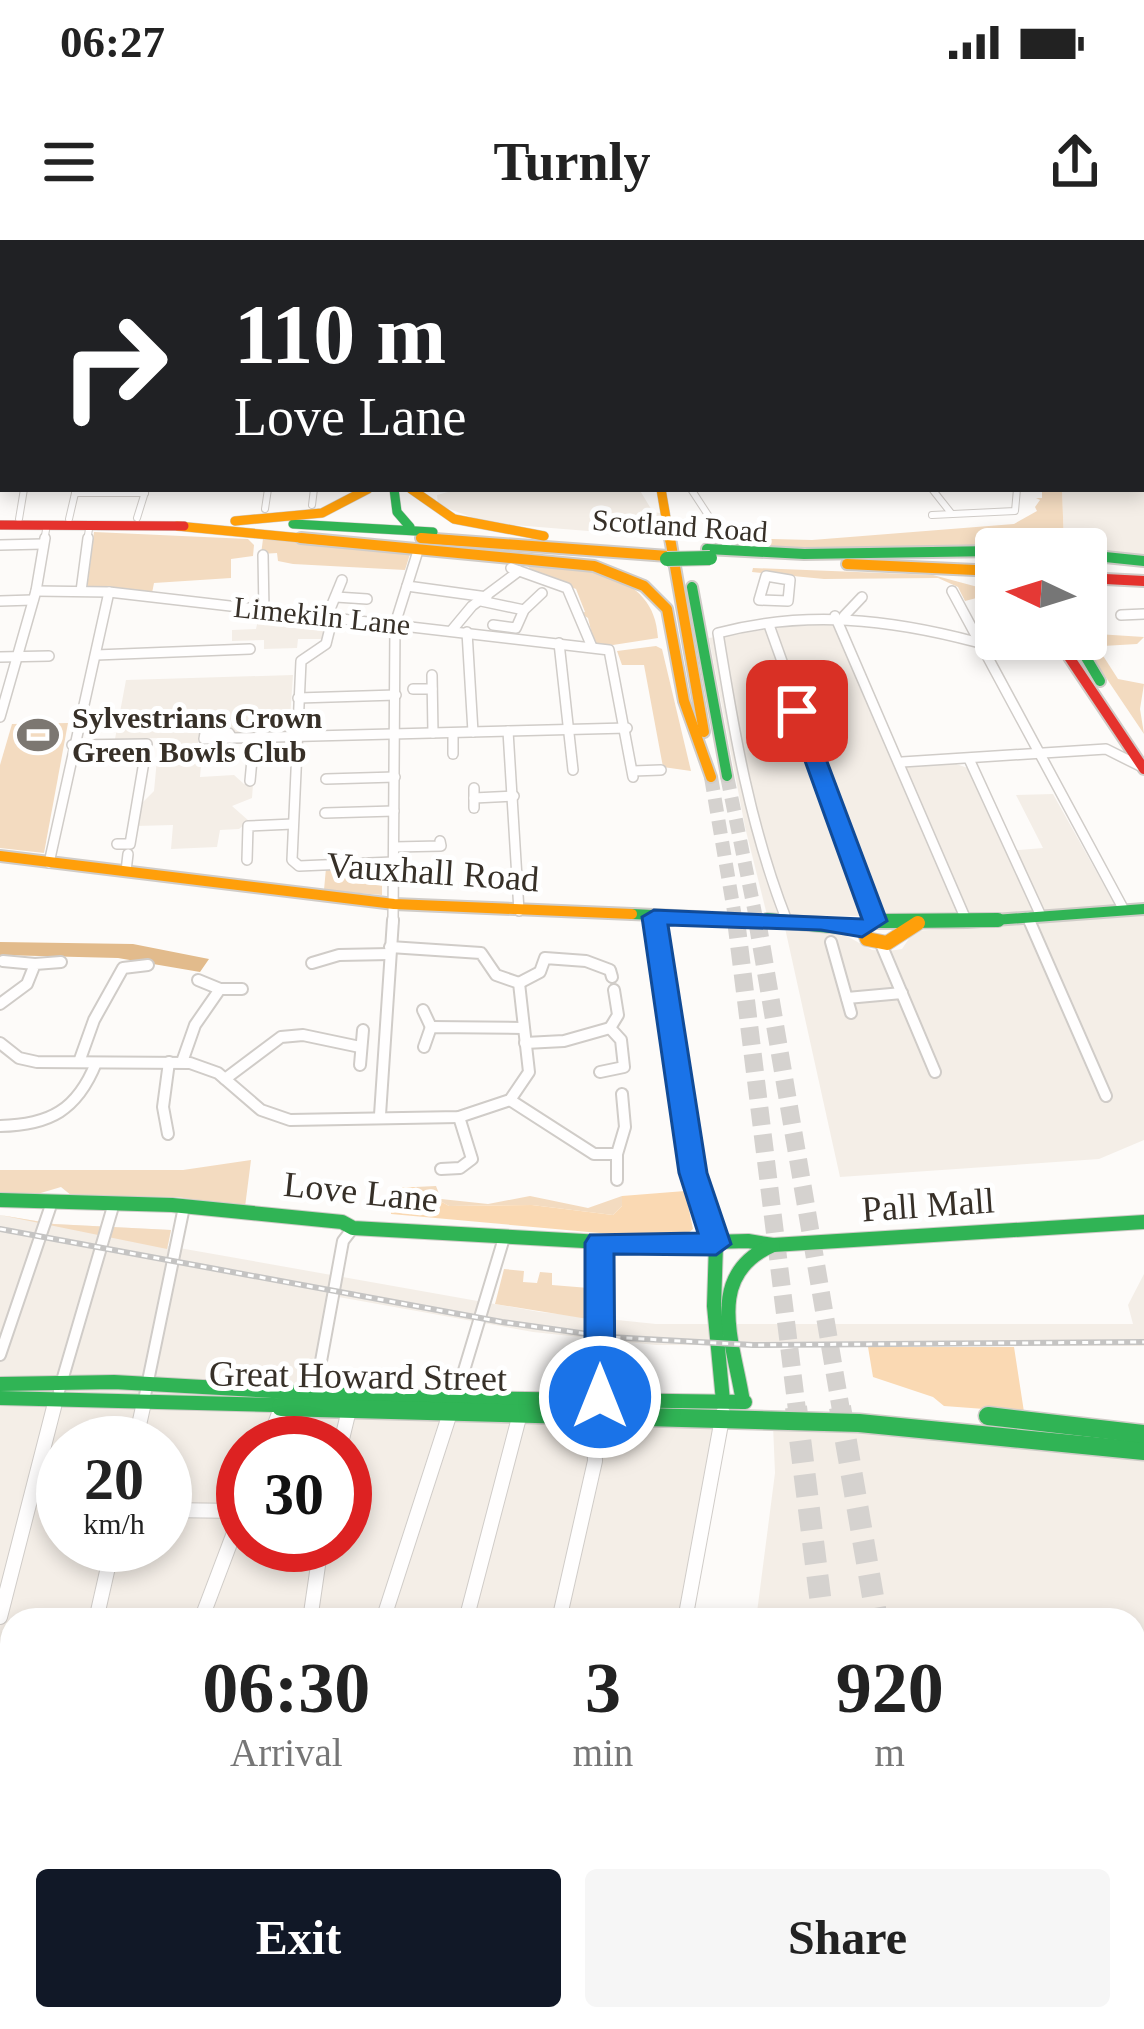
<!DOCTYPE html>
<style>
body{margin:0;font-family:"Times New Roman",serif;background:#f6f6f6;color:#222;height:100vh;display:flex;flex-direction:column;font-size:45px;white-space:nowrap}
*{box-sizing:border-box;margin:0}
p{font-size:39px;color:#767676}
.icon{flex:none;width:66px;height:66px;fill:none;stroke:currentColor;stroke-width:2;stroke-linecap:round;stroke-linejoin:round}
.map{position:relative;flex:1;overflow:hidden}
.side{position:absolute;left:0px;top:1368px;width:1146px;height:423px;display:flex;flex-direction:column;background:#fff;border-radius:36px 36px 0 0;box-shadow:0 6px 18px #0003}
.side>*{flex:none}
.hud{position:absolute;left:0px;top:0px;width:1146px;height:252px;box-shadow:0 6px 18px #0003;background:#202124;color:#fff;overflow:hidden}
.needle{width:78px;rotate:274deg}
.controls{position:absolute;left:975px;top:288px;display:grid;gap:24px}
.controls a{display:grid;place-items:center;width:132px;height:132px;border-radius:12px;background:#fff;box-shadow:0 6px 18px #0003;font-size:60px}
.speed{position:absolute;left:36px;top:1176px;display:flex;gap:24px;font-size:60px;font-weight:700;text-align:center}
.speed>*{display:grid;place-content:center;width:156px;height:156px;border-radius:50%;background:#fff;box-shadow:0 6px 18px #0003;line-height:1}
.speed small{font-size:30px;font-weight:400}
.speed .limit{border:18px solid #d22;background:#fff;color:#111}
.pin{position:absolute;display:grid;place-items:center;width:102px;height:102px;color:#fff;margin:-51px;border-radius:24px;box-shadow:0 6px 18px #0006}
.me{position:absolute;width:132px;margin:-66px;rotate:0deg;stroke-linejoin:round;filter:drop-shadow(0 0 9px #0008)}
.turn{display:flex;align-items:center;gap:42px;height:252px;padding:0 36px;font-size:54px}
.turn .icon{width:156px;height:156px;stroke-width:2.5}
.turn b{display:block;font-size:84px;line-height:102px}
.eta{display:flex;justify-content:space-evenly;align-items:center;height:204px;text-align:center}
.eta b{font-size:72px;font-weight:800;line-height:84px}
.action{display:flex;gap:24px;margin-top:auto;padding:24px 36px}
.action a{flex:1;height:138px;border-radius:12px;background:#111827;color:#fff;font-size:48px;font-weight:800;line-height:138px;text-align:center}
.action a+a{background:#f6f6f6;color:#222}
.status{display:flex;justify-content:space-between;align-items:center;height:84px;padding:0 60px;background:#fff;direction:ltr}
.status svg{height:33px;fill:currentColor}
header{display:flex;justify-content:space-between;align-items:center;height:156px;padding:0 36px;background:#fff;font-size:54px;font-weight:800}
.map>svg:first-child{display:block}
.built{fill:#f4eee7;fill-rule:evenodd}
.green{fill:#f3dbc0}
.forest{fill:#fad9b3}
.water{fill:#e2bb8c}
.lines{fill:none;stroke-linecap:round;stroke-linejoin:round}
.highway-tunnel-far3{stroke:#d5d2cf;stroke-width:10;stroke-dasharray:10 6;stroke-linecap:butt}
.highway-tunnel-far2{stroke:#d5d2cf;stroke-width:14;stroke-dasharray:14 8;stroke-linecap:butt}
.highway-tunnel-far1{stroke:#d5d2cf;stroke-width:18;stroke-dasharray:18 9;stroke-linecap:butt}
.highway-tunnel{stroke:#d5d2cf;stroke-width:22;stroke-dasharray:22 12;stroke-linecap:butt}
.street-far3-casing{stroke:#d0ccc8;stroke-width:8}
.street-far2-casing{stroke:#d0ccc8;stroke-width:12}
.street-far1-casing{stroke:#d0ccc8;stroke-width:14}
.street-casing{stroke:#d0ccc8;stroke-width:16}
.fast-far3-casing{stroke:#d0ccc8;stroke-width:10}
.fast-far2-casing{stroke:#d0ccc8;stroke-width:14}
.fast-far1-casing{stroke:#d0ccc8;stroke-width:16}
.fast-casing{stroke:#d0ccc8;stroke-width:21}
.slow-far3-casing{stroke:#d0ccc8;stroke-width:10}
.slow-far2-casing{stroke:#d0ccc8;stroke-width:14}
.slow-far1-casing{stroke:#d0ccc8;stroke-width:16}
.slow-casing{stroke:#d0ccc8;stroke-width:21}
.jam-far1-casing{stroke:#d0ccc8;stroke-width:10}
.jam-casing{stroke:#d0ccc8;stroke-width:14}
.street-far3{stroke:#fffefe;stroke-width:6}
.street-far2{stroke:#fffefe;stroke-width:9}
.street-far1{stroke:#fffefe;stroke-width:10}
.street{stroke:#fffefe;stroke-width:14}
.fast-far3{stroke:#30b455;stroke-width:9}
.fast-far2{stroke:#30b455;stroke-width:10}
.fast-far1{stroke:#30b455;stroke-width:14}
.fast{stroke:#30b455;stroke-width:18}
.slow-far3{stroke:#ff9f0a;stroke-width:9}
.slow-far2{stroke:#ff9f0a;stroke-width:10}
.slow-far1{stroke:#ff9f0a;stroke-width:14}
.slow{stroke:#ff9f0a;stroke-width:18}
.jam-far1{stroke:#e5322d;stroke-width:9}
.jam{stroke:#e5322d;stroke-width:10}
.rail-casing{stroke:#c5c4c3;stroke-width:6}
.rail{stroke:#fff;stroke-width:3;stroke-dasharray:6;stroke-linecap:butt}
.fast-bridge-casing{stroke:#d0ccc8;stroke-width:16;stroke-linecap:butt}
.fast-bridge{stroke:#30b455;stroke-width:14}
.route{fill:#1a73e8;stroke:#114b97;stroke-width:3}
.labels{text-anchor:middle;stroke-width:10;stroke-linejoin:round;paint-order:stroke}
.far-street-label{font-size:30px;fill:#373028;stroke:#fff}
.far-poi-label{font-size:30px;font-weight:bold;fill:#373028;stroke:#fff;text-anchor:start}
.street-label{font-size:36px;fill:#373028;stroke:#fff}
</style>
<div class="status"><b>06:27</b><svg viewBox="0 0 49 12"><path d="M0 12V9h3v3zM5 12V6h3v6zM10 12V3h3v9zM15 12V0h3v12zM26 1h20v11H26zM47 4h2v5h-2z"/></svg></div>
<header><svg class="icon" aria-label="menu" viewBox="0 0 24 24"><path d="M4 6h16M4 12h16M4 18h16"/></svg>Turnly<svg class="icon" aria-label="share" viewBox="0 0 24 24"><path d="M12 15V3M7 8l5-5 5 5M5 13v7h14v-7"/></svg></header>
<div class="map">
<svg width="1144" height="1789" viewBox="0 0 1144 1789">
<rect width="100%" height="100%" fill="#fdfbf9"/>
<g class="built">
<path d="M1144 236V321L1086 316V309H1058L1064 303 1062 249H1143Z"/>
<path d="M459 249H639L653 272 660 273 662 297 488 283 438 265 437 255Z"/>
<path d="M271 377 324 383 323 399H298L297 408 264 409V400L232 401V390L256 389 258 380Z"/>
<path d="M835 379 899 525 950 522 968 528 1008 611 1043 608 1016 555 1053 554 1115 665 959 677 767 675 745 587 709 398Z"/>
<path d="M293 435 289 493 238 494 229 489 199 494 198 503H203L200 537 234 535 244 544H253L252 558 232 566 249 581 239 589 220 590 217 607 171 609 173 585 136 586 143 562 154 551 159 498 115 499 126 440Z"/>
<path d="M1144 676V900L1099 919 840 937 785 688 836 690 872 710 889 711 902 709 914 691Z"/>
<path d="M0 975 54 984 171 990 168 1006 540 1072 656 1084H1133L1128 1065 1144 1034V1106L656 1105 533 1092 333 1056 309 1168 723 1173 685 1380H12V1549H0ZM63 1203H165V1305H63ZM243 1203H345V1305H243Z"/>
<path d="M815 1182 1144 1212V1503L1134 1504V1380H756L775 1233 773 1185Z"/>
</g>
<g class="green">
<path d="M1035 249H1062L1064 304 1059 307 807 308 736 304 731 298 812 300 1014 284 1037 271 1035 267 1040 260 1036 258H1042V252Z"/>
<path d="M94 292 248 299 254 305 253 316 231 319V338L154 343 152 353 87 348Z"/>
<path d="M263 299 373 306 410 314 405 330 293 324 278 321 277 313 261 314Z"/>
<path d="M524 323C578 328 655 329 658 398L613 405 594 403 588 378 580 373 585 372 576 349 535 333Z"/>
<path d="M753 328 933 335 989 350 996 354V361L988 355 965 361 958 347 938 338 824 339 752 332Z"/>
<path d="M1086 383 1097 394 1144 397 1137 404 1103 406 1100 411 1118 439 1144 444 1140 469 1144 494 1080 399H1086Z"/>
<path d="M656 406 662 409 691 531 663 527 644 425H622L617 411Z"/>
<path d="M68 483 44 613 0 608V525L12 484Z"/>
<path d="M382 626V655L324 650 326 628Z"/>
<path d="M251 920 245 967 177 957 72 956 61 947 34 955 0 954V930H183Z"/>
<path d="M436 946 441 959 488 964 530 956 588 968 622 956V966L613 975 532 965 449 966 415 947Z"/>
<path d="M0 975 54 984 171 990 167 1009Z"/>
<path d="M504 1029 524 1031 523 1042 537 1043 540 1032 552 1033V1045L589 1048 588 1079 495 1064Z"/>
</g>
<g class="forest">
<path d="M415 947 449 966 532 965 613 975 622 966V956L685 951 693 989 687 994H611L391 974 390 948Z"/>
<path d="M868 1107H1014L1024 1172 944 1166 933 1157 873 1137Z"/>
</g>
<g class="water">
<path d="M0 702 133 704 209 719 200 732 118 718 0 715Z"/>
<path d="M1144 1629V1780L1065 1789 1062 1779H1134V1630Z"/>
</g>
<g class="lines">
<path class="highway-tunnel-far3" d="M425 296 440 301"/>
<g class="highway-tunnel-far2">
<path d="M431 298 466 309"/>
<path d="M727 536 757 683"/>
<path d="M711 537 736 683"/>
</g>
<g class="highway-tunnel-far1">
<path d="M736 680 797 1170"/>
<path d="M757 680 841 1170"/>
</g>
<g class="highway-tunnel">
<path d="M796 1167 823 1380"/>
<path d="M840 1167 877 1380"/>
<path d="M906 1779 910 1789"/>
<path d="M972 1779 975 1789"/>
</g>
<g class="street-far3-casing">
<g id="street-far3">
<path d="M250 0 267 3"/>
<path d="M524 3 540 1"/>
<path d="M784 3 817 0"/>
<path d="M1021 3 1057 0"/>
<path d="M0 41 3 60"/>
<path d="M691 249 725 301"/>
<path d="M932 249 951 273"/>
<path d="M75 253H145"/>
<path d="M312 265 314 249"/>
<path d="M265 269 268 249"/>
<path d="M932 275 1015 271 1017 249"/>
<path d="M137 278 146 249"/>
<path d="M19 279 24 249"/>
<path d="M69 279 76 249"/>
<path d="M44 301 46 290"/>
<path d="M87 301 89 289"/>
</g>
</g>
<g class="street-far2-casing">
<g id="street-far2">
<path d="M723 298 727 304"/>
<path d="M0 305 43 304"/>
<path d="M263 315 264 371"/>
<path d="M511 328 567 348 592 407"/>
<path d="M766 336 790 340 788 361 759 360Z"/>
<path d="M407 346 487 357"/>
<path d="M36 351 109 352 609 410 633 537"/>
<path d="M81 351 88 298"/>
<path d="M952 351 1124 670"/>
<path d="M336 357 367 359"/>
<path d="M0 361 33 360"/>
<path d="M481 361 524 370"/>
<path d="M1121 375 1144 374"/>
<path d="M835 376 967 682"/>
<path d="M844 376 862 357"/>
<path d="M326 379 342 340"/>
<path d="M332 380 326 404 301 421 292 620 299 626 393 622"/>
<path d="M493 385 516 388 524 370 542 353"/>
<path d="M769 385 875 681"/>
<path d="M452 390 472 366 519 331"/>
<path d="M467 392 473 492"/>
<path d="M559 403 573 530"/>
<path d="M96 415 250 409"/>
<path d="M0 417 49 416"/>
<path d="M432 435 433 493"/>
<path d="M413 449H432"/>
<path d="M298 458 396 455"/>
<path d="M0 477 36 351 45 298"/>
<path d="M508 491 519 671"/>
<path d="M205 493H229L232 498 204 499Z"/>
<path d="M453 493V514"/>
<path d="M232 498 627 488"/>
<path d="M72 505 147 504 130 604H117"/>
<path d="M969 519 1041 676"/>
<path d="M902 522 1106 509 1140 526"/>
<path d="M633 531 661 530"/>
<path d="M326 539 395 537"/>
<path d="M250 541 254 498"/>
<path d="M474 548V568"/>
<path d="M474 558 514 556"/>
<path d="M325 573 394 571"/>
<path d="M394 607 441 606 440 601"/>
<path d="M247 620 248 586 293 584"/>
<path d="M49 623 109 352"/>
<path d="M126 631 128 614"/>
<path d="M1028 677 1030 683"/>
<path d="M787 681C750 587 734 492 718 393 806 370 889 379 976 402"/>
<path d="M393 683 395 384 417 314"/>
</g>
</g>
<g class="street-far1-casing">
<g id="street-far1">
<path d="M1029 680 1106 856"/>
<path d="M831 702 851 773"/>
<path d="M881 704 935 832"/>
<path d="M3 721 35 724"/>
<path d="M312 723 339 715 390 714"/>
<path d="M198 740 220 749H242"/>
<path d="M519 743 540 732 545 718 586 721 610 730 612 737"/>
<path d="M847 758 902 753"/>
<path d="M0 764 27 744 35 724 61 722"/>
<path d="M423 770 431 787"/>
<path d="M0 803 19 818 37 822 190 823 218 833 261 870 290 880 459 877 510 860 529 832 519 743 496 735 481 713 390 707"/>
<path d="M525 803 564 801 610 788"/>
<path d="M424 807 431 787 523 788"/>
<path d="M79 822 94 780 123 728 148 725"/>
<path d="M182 822 195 785 220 749"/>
<path d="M360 825 363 790"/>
<path d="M600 832 624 827 621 800 610 788 618 775 614 750"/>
<path d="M225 839 281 797 303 795 360 807"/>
<path d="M510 860 594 914H617L625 887 622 854"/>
<path d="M380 875 393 680"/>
<path d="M0 886C50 885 77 870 96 823"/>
<path d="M168 894 163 867 169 822"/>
<path d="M617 914V940"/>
<path d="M441 929 460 928 472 919 459 877"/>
<path d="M600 1003V1157"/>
<path d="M0 1115 52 962"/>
<path d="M59 1151 114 963"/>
<path d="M315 1154 343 1001 353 988"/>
<path d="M456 1157 504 998"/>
<path d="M53 1170 55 1161"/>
<path d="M142 1170 184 967"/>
</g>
</g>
<g class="street-casing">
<g id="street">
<path d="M135 1203 143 1167"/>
<path d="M268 1203 281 1168"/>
<path d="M341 1203 349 1170"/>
<path d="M165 1270 242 1271"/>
<path d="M0 1377 54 1167"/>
<path d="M96 1380 113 1305"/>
<path d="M201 1380 243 1269"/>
<path d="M310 1380 321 1305"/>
<path d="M383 1380 451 1170"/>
<path d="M466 1380 521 1170"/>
<path d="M559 1380 595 1221 593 1171"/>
<path d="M685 1380 723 1173"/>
<path d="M772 1779 773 1789"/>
<path d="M786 1779 787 1789"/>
</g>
</g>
<g class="fast-far3-casing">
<g id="fast-far3">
<path d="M408 3 441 0"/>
<path d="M394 249 397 272 410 287"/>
<path d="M293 284 433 292"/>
</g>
</g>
<g class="fast-far2-casing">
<g id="fast-far2">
<path d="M707 309 804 314 996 311"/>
<path d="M1086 315 1144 321"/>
<path d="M692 347 727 536"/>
<path d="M1075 399 1100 441"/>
<path d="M632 674 825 683"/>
<path d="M654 678 655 683"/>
<path d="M872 683 967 682 1144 669"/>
</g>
</g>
<g class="fast-far1-casing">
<g id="fast-far1">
<path d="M654 680 693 933 716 1004 714 1066 723 1161"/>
<path d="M767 680 863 689"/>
<path d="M863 689 875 681 998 680"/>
<path d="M0 960 172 965 342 982 353 988 637 1004 748 1001 773 1005 1144 982"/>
<path d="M0 1144 114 1142 379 1157 745 1162"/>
<path d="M0 1158 471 1170"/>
<path d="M743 1162C734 1103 703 1035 773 1005"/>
</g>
</g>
<g class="fast-casing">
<g id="fast">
<path d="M281 1167 859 1183 1144 1211"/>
<path d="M988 1176 1144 1194"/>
<path d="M0 1549H12"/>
</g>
</g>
<g class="slow-far3-casing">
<g id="slow-far3">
<path d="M411 249 454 279 544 296"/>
<path d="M661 249 670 301"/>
<path d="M235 281 322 273 368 249"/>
<path d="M177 286 332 301"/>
<path d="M421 298 461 301"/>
</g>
</g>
<g class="slow-far2-casing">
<g id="slow-far2">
<path d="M301 298 594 326 644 346 667 369 684 461 711 537"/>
<path d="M421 298 668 316"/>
<path d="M670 298 704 492"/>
<path d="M847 324 996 331"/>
<path d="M0 616 394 664 632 674"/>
</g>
</g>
<g class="slow-far1-casing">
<path id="slow-far1" d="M863 689 867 699 887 703 918 683"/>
</g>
<g class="slow-casing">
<path id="slow" d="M1134 1504 1144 1503"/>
</g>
<g class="jam-far1-casing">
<path id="jam-far1" d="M0 285 184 286"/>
</g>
<g class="jam-casing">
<g id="jam">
<path d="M1086 338 1144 341"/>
<path d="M1057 399 1144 529"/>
</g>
</g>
<use href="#street-far3" class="street-far3"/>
<use href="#street-far2" class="street-far2"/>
<use href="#street-far1" class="street-far1"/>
<use href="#street" class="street"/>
<use href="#fast-far3" class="fast-far3"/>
<use href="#fast-far2" class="fast-far2"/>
<use href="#fast-far1" class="fast-far1"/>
<use href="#fast" class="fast"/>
<use href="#slow-far3" class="slow-far3"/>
<use href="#slow-far2" class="slow-far2"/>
<use href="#slow-far1" class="slow-far1"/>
<use href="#slow" class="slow"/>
<use href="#jam-far1" class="jam-far1"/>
<use href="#jam" class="jam"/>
<g class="rail-casing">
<path id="rail" d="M0 989 502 1082 609 1097 753 1105 1144 1102"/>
</g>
<use href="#rail" class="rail"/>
<g class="fast-bridge-casing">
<path id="fast-bridge" d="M667 319 710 318"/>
</g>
<use href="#fast-bridge" class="fast-bridge"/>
</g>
<path class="route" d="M797 465 808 471 887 681 862 697 821 690 668 685 707 933 731 1004 716 1015 614 1014 615 1157 611 1166 600 1169 589 1166 585 1157V1003L590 995 698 993 679 933 642 677 654 670 862 679 787 471Z"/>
<defs>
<g id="stadium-bare" transform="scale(3.24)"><path d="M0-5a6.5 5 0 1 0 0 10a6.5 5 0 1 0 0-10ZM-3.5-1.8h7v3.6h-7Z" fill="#7c7771" stroke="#fff" stroke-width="2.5" paint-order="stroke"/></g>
</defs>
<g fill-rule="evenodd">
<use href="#stadium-bare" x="38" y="495"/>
</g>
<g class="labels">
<g class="far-street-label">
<text transform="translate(680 286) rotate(4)" y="10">Scotland Road</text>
<text transform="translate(322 376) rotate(6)" y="10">Limekiln Lane</text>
</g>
<g class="far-poi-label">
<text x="72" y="488">Sylvestrians Crown<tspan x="72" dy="34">Green Bowls Club</tspan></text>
</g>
<g class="street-label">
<text transform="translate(433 631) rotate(4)" y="13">Vauxhall Road</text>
<text transform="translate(361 951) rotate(6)" y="13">Love Lane</text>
<text transform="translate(928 964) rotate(-4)" y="13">Pall Mall</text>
<text transform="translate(358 1135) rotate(1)" y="13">Great Howard Street</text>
</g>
</g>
</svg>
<div class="controls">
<a><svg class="needle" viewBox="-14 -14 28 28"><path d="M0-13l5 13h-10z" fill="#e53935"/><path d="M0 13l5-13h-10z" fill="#767676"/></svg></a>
</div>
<div class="speed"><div>20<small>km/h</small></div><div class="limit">30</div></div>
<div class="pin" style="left:797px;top:471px;background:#d93025"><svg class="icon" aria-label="arrive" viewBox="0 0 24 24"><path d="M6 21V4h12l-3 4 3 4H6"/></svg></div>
<svg class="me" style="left:600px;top:1157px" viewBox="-20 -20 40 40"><circle r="17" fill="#1a73e8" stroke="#fff" stroke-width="3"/><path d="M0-11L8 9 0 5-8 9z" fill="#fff"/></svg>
<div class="hud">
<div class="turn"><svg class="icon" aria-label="right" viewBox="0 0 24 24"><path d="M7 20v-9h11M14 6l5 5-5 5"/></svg><div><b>110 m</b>Love Lane</div></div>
</div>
<section class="side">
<div class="eta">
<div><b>06:30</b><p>Arrival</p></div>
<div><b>3</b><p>min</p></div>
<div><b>920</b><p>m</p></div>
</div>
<div class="action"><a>Exit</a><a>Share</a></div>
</section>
</div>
